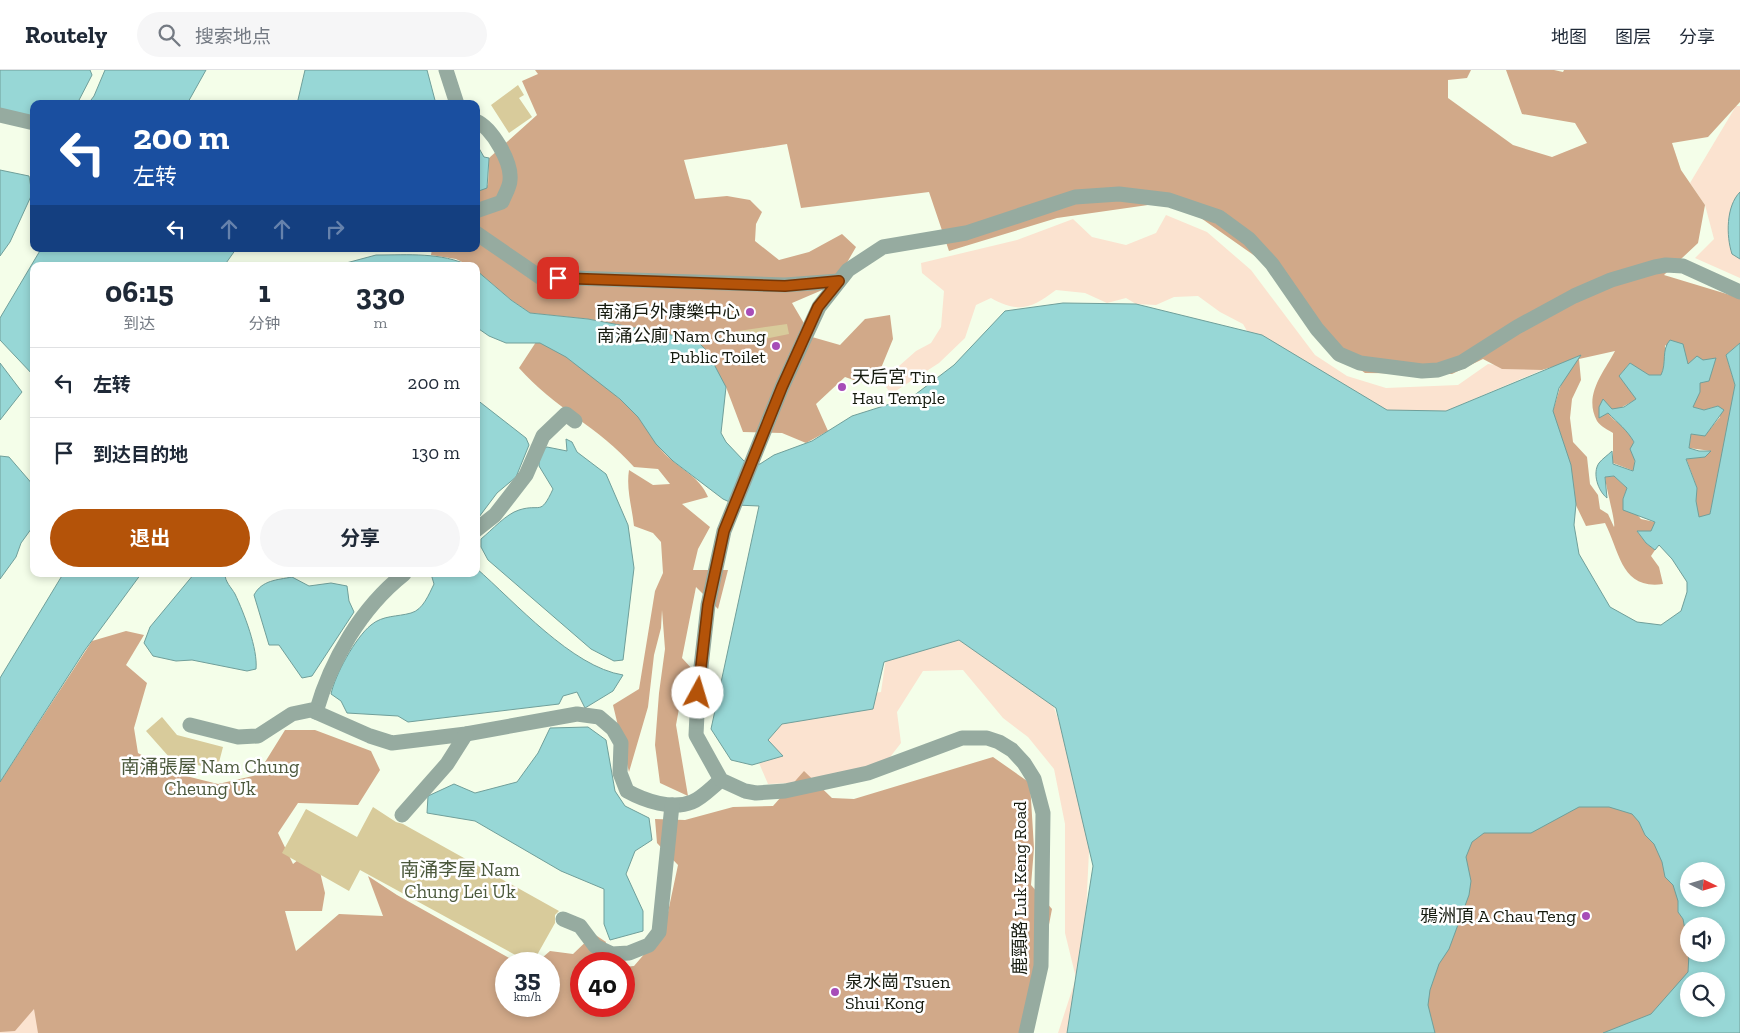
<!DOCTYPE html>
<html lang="zh">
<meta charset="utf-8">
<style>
body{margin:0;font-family:"Zilla Slab","Noto Sans SC",serif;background:#f6f6f7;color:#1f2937;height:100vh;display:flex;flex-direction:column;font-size:19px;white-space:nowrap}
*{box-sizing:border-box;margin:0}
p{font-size:16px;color:#747a83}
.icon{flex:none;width:28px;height:28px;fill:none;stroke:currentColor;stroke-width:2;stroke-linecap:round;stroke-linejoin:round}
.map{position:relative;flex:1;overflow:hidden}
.side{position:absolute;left:30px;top:192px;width:450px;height:315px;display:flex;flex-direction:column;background:#fff;border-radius:10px;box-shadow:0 2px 8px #0003}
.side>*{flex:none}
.banner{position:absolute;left:30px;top:30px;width:450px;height:152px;border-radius:10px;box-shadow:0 2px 8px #0003;background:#1a4fa0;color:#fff;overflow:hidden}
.needle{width:32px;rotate:95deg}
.tools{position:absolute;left:1680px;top:792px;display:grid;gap:10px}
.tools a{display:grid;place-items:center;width:45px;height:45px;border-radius:50%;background:#fff;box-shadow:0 2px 8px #0003;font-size:25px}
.speed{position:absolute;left:495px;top:882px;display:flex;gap:10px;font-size:25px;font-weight:700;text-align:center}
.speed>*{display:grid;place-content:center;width:65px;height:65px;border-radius:50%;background:#fff;box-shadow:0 2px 8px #0003;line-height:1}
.speed small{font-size:12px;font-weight:400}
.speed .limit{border:8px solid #d22;background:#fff;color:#111}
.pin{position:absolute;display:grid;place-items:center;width:42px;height:42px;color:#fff;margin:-21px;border-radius:10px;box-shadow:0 2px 8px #0006}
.me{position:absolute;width:55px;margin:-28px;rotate:6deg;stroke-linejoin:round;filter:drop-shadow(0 0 4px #0008)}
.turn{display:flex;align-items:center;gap:18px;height:105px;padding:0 20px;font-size:22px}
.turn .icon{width:65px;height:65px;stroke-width:2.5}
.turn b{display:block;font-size:35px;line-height:42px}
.lanes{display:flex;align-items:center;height:48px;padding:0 20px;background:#0003;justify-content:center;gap:25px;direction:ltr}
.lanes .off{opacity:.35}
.eta{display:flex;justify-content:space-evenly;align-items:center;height:85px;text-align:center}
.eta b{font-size:30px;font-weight:700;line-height:35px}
.action{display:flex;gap:10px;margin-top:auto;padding:10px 20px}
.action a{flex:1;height:58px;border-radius:30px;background:#b45309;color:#fff;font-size:20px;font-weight:700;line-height:58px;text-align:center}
.action a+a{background:#f6f6f7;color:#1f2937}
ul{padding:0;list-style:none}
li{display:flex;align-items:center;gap:15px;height:70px;padding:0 20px;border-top:1px solid #e0e1e3}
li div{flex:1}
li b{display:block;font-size:19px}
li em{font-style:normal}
header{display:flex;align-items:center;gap:30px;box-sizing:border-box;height:70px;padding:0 25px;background:#fff;border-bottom:1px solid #e0e1e3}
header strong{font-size:24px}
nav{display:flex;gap:28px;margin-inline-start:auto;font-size:18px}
.search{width:350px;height:45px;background:#f6f6f7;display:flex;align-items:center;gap:12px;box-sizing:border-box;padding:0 18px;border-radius:28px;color:#747a83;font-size:19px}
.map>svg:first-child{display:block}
.green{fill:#fbe3d0}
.forest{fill:#d1a989}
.water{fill:#97d7d6;stroke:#709f9a;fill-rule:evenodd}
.building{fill:#d8cb9b}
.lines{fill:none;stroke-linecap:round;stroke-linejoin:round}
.minor{stroke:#96aba0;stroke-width:15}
.route-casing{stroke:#753606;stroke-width:12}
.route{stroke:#b45309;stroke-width:9}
.poi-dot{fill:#a74db8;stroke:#fff;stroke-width:2}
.labels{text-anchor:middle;stroke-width:5;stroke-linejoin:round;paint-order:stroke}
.poi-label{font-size:18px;fill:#161b0f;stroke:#fff;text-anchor:end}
.street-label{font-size:18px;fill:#161b0f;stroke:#fff}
.neighbourhood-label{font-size:19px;fill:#4c593d;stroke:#fff}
</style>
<header>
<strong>Routely</strong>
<div class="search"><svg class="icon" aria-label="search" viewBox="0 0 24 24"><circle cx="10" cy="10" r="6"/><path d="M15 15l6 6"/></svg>搜索地点</div>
<nav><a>地图</a><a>图层</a><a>分享</a></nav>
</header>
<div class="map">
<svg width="1740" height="963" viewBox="0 0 1740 963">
<rect width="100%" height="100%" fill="#f4fee9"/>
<g class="green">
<path d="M1736 36H1740V208L1695 188 1714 169 1705 135 1690 113Z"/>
<path d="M1166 145 1207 162 1251 200 1315 285 1347 306 1386 318 1458 315 1488 294 1542 300 1446 341 1379 343 1258 280 1243 254 1220 242 1198 226 1174 227 1156 235 1136 234 1126 228 1107 233 1085 223 1056 220C1032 238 1019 244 991 228L976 235 965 268 939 293 891 324 886 317 899 296 916 281 931 273 941 257 944 221 922 203 921 193 1017 170 1073 149 1092 167 1126 175 1156 163Z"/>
<path d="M960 569 1053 635 1091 741 1080 963H1058L1076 908 1065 863V754L1054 699 1028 667 1003 648 963 600 923 601 897 642 901 673 880 700 815 712 768 714 759 693 782 686 765 673 782 654 860 625 881 622 886 587Z"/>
<path d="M0 924 34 932 78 963H0Z"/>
</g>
<g class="forest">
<path d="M535 0H1471L1467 8 1448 10V28L1513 75 1552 87 1587 73 1575 53 1522 44 1506 0H1554L1563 2 1564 0H1740V32L1708 67 1672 73 1681 100 1705 135 1698 173 1664 205 1740 228V273L1726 285 1735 315 1732 345 1710 444 1699 448 1695 434 1697 418 1686 388 1705 387 1711 381 1689 378 1691 364 1705 365 1720 347 1718 336 1704 340 1692 337 1700 322 1688 294 1665 275V298L1661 305 1646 306 1630 293 1619 306 1637 329 1613 342 1603 329 1600 347 1608 343C1616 354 1619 351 1626 358 1637 369 1635 388 1634 401L1613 393V363C1608 360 1600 356 1597 351 1583 325 1604 302 1615 281L1579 289 1581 310 1572 329 1570 348 1573 372 1587 387 1590 414 1598 425 1600 439 1608 444 1614 457C1616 453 1606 418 1605 407L1614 406 1627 418 1623 429 1641 449 1655 452 1652 461H1637L1646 473 1655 480 1651 486 1659 497 1663 514C1621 520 1620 482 1605 453L1586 456 1572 427 1552 344 1565 301 1572 291 1542 300 1502 299 1483 289 1452 304 1365 303 1339 284 1262 191 1188 139 1155 134 1057 148 949 181 929 122 801 138 787 74 684 90 695 129 727 126 750 130 762 142 756 154 755 171 779 190 809 182 842 164 856 177 834 215 792 233 812 267 840 275 865 249 890 245 893 269 879 303 862 313 845 307 816 334 828 361 806 373 782 363 743 362 726 317 687 268 588 249 530 243 511 230 476 200V196H470L456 189 431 185 432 179H476V120L488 115 489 88 537 45 522 11 538 4Z"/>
<path d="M536 272C562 276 620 327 638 347 648 359 654 373 665 384 680 399 700 407 708 427L682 434 710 457 698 479 693 500H728L718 539 696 517 682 588 694 601 682 622 676 655 688 726 660 713 655 675 659 623 665 579 662 540 661 558 654 585 648 637 629 702 613 635 639 619 655 521 663 503 661 472 653 463 634 456C632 437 626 419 629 400L653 415 670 414 658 399 634 397C600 358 553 337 519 298Z"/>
<path d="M126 561 144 565 126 595 147 613 134 658 138 683 174 703 218 714 257 705 285 660H315L371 681 380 700 358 735 298 733 278 763 293 794 314 777 325 823 322 841H285L296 881 339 844 383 846 368 806 397 825 520 894H506V936H549V894H535L550 881 573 884 594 864 606 872 599 894H581V936H624V897L634 896 664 861 678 795 657 773 655 749 685 750 733 737 773 736 804 701 832 728 854 729 993 687 1030 713 1034 778 1031 815 1052 839 1042 891 1023 963H38L34 939 15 961 0 962V712L92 571Z"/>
<path d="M1575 732 1616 735 1655 753 1689 865V884H1697L1689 911 1647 963H1408L1472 750Z"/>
</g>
<g class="water">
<path d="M0 0H90L92 5 77 34H34V52L0 43Z"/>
<path d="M105 0H206L187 34H88L94 26Z"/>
<path d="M305 0H427L436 34H297Z"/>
<path d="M476 73 484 87 489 88 487 118 476 122Z"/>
<path d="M0 100 29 106 32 124 10 172 0 186Z"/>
<path d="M1740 122V189L1732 184C1726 166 1726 136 1740 122Z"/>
<path d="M41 179H236L224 196H34V306L0 270V248Z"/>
<path d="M376 185C408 185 441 182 470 196H335Z"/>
<path d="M476 200 511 230 530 243 588 249 667 264 698 272 707 281 726 317 721 363 726 372 744 391 753 394H760L774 385 812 371 852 346 912 327 954 295 1005 241 1063 233 1136 234 1262 265 1387 340 1446 341 1581 285 1559 318 1553 341 1571 395 1576 434 1574 455 1579 484 1610 537 1637 552 1661 555 1681 541 1687 522V512L1672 489 1659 475 1655 480 1646 473 1637 461H1651L1655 452 1623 440V429L1627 418 1614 406 1605 407 1607 428C1598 421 1592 403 1599 393 1602 389 1608 385 1612 381L1613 394 1633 401 1635 391 1630 379 1634 372C1627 360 1618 353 1608 343L1599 348V337L1603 329 1612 339 1624 337 1636 329 1619 306 1630 293 1649 305H1661C1667 293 1661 280 1670 270L1683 274 1688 294 1697 286 1703 290 1716 288 1709 311 1700 313V322L1693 337 1704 340 1718 336 1724 340 1705 366 1691 364 1689 378 1699 381H1711L1705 387 1686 389 1697 418 1696 431 1699 447 1710 444 1735 315 1726 285 1740 273V963H1603L1651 944 1688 902 1689 884H1716V856H1689V881L1683 849 1678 842V831L1673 815 1665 807 1662 792 1654 774 1645 765 1639 752 1632 744 1609 737H1579L1531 763H1484L1472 772 1466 787 1471 811 1469 825 1449 879 1439 894 1430 920 1428 935 1435 963H1067L1093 796 1056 638 959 570 884 592 873 639 782 654 768 670 783 686 752 695 731 690 711 659 759 436 736 435 723 429 673 391 656 374 638 347 620 329 566 287 540 273H506L489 266 476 257ZM1689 801H1716V829H1689ZM1689 911H1716V939H1689Z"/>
<path d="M0 293 22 322 0 350Z"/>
<path d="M476 329 526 368 529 375 516 407 497 423 476 451Z"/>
<path d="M566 369 572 372 577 382 606 404 628 455 634 498 623 590 614 591 591 579 488 490 481 477V469C492 460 506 444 519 440 541 433 540 447 553 419L539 396V388L542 379 547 377 567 381Z"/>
<path d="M0 386 9 387 34 416V455L21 473 16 487 0 509Z"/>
<path d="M476 498C515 532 572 597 623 605L613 621 585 638 577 622 563 626 559 634 408 652 398 646 347 643 341 631 331 624C335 605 355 568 371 555 383 545 397 547 411 543 423 540 429 524 434 514L431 504H476Z"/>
<path d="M63 504H141L85 580 0 712V608Z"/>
<path d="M194 504H225C225 512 231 517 235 524 244 543 258 579 256 599L247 601 192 590 176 591 153 586 144 573 150 557Z"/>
<path d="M292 507 309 516 331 513 347 516 349 531 354 542 312 606 302 608 279 575H269L254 525C262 510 277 510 292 507Z"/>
<path d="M588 657 606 670 615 721 625 736 649 748 652 770 635 781 626 804 643 841V861L610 870 604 854V819L561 801 475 751 427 743 428 726 454 714 475 723 517 712 538 683 550 658Z"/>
</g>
<g class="building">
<path d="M518 15 524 25 519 28 532 47 509 63 491 35Z"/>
<path d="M787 254 789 264 739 274 738 261Z"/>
<path d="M162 647 177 665 223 677 217 700 170 688 146 661Z"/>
<path d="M373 737 396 752 403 754 559 841 555 845V853L532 894 360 800 349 821 282 783 306 739 357 767Z"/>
</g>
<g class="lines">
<g class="minor">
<path d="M446 0 457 34"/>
<path d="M0 45 34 53"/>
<path d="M476 51C492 58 512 92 510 110 510 117 504 126 502 132L476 141"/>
<path d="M476 163 540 207 785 215 839 211"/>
<path d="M476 460 495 445 526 405 543 366 566 344 575 351"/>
<path d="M316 642C331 590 361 538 404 504"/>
<path d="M190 655 238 667 258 666 292 644 311 640 370 666 392 673 466 664 577 644 599 647 613 659 621 673 620 703 627 721C645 731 672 740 692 732 702 728 712 717 721 710"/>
<path d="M402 745 447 694 466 664"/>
<path d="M563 849 580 856 595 876 612 884 629 883 649 875 659 862 672 735"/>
<path d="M1026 963 1041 896 1043 743 1034 709 1024 693 1012 680 999 672 987 668H962L868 703 785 721 756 723 745 721 721 710 696 665 698 623 708 535 724 461 782 317 819 237 848 200 883 177 966 163 1075 127 1119 124 1169 130 1219 147 1249 169 1272 194 1317 259 1339 284 1360 293 1422 301 1438 300 1462 292 1517 257 1574 226 1611 210 1655 197 1666 195 1683 196 1740 222"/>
</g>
</g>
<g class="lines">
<g class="route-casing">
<path id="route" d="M558 208 785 216 839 211 818 237 782 317 724 461 708 535 698 623"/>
</g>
<use href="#route" class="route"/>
</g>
<g class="poi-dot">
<circle cx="750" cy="242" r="5"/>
<circle cx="776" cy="276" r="5"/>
<circle cx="842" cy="317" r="5"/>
<circle cx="1586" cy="846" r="5"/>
<circle cx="835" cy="922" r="5"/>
</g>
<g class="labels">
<g class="poi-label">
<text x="740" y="248">南涌戶外康樂中心</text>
<text x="766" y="272">南涌公廁 Nam Chung<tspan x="766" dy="21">Public Toilet</tspan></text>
<text x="852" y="313" text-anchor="start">天后宮 Tin<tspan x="852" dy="21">Hau Temple</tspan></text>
<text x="1576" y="852">鴉洲頂 A Chau Teng</text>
<text x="845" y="918" text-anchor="start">泉水崗 Tsuen<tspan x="845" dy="21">Shui Kong</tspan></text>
</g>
<g class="street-label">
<text transform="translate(1020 818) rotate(-90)" y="6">鹿頸路 Luk Keng Road</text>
</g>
<g class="neighbourhood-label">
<text x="210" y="703">南涌張屋 Nam Chung<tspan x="210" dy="22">Cheung Uk</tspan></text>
<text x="460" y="806">南涌李屋 Nam<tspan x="460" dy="22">Chung Lei Uk</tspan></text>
</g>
</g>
</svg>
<div class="tools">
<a><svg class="needle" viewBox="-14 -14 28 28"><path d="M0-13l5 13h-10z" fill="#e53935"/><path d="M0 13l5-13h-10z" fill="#747a83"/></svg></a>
<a><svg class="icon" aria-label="sound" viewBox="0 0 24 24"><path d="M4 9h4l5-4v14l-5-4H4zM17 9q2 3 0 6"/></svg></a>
<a><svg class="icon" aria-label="search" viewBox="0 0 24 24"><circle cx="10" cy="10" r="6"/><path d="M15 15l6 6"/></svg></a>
</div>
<div class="speed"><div>35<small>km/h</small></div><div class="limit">40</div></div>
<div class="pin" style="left:558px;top:208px;background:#d93025"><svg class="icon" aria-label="arrive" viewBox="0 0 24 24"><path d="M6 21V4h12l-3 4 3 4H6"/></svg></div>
<svg class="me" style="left:698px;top:623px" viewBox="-20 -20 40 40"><circle r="19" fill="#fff"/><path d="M0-13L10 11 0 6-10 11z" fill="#b45309"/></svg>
<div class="banner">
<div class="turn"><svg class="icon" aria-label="left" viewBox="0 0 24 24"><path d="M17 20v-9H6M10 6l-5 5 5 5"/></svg><div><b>200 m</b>左转</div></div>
<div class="lanes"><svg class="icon" aria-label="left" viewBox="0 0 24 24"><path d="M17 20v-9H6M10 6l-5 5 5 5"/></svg><svg class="icon off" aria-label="ahead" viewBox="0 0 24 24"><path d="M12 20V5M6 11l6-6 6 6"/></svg><svg class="icon off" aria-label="ahead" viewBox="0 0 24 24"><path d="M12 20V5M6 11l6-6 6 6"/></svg><svg class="icon off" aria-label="right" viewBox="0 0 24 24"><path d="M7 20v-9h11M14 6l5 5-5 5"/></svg></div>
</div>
<section class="side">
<div class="eta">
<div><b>06:15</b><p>到达</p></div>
<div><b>1</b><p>分钟</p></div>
<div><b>330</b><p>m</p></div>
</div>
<ul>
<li><svg class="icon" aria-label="left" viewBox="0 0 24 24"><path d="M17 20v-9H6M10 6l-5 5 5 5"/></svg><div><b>左转</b></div><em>200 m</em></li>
<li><svg class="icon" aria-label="arrive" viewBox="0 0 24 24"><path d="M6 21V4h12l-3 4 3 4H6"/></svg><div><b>到达目的地</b></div><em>130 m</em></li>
</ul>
<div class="action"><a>退出</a><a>分享</a></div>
</section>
</div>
